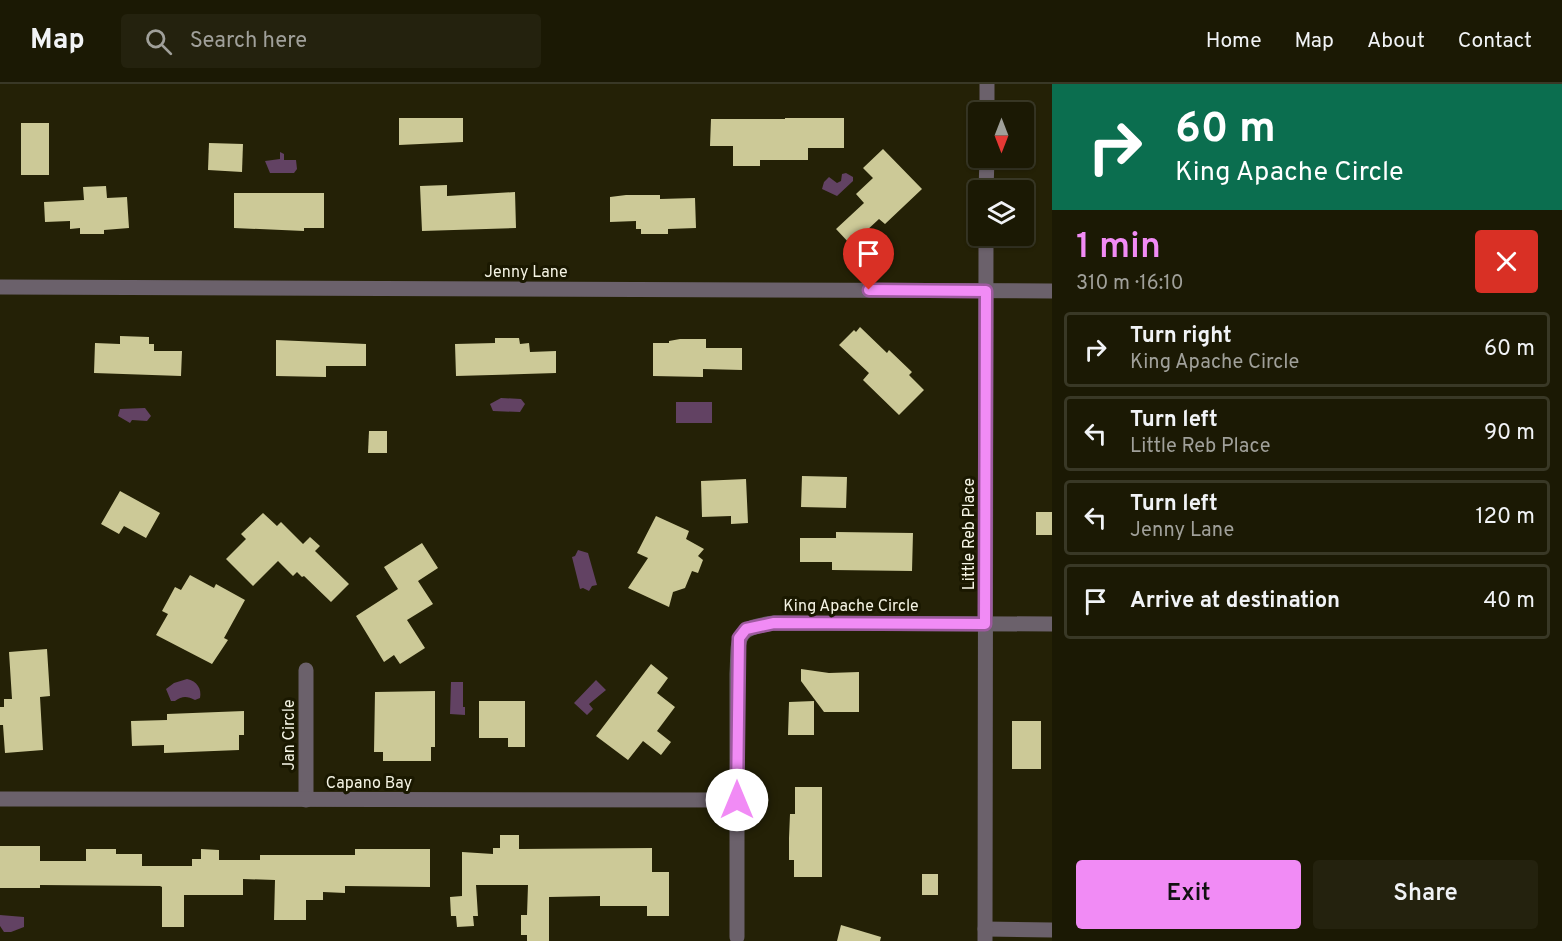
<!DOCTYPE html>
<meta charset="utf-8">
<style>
body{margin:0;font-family:Overpass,sans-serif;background:#24220e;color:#f1f3f6;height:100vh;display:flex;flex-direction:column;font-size:22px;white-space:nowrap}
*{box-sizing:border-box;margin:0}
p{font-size:20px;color:#a0a09a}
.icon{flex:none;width:33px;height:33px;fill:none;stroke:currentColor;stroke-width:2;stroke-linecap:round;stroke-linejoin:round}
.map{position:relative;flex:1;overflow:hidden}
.details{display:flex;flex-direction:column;background:#1b1904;width:510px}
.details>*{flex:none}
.guide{background:#0b6e4f;color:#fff;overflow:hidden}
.needle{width:39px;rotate:180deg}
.tools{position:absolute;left:968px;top:18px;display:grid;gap:12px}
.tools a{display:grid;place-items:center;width:66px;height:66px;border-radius:6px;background:#1b1904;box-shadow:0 2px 4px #0004,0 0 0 2px #393826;font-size:30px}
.pin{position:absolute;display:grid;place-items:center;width:51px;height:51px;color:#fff;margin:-62px -26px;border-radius:50% 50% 50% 0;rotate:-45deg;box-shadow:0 0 6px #0007}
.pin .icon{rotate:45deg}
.me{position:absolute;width:66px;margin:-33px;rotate:0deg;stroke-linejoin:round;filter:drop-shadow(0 0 4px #0008)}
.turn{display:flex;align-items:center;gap:21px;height:126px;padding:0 24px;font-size:27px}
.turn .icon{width:78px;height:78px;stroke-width:2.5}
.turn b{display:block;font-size:42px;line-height:51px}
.round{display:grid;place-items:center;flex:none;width:63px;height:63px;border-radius:6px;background:#24220e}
.head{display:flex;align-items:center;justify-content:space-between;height:102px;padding:0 24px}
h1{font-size:36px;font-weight:600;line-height:45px;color:#f18bf5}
.primary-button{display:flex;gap:12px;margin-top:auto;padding:12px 24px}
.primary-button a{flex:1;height:69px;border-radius:6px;background:#f18bf5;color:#111;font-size:24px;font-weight:600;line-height:69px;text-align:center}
.primary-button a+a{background:#24220e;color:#f1f3f6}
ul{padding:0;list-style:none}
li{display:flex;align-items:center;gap:18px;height:75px;margin:0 12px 9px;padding:0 12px;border:3px solid #393826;border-radius:6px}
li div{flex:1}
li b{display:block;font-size:22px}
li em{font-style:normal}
header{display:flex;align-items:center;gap:36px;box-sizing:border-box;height:84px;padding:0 30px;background:#1b1904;border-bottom:2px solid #393826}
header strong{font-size:28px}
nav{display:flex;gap:33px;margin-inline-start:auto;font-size:21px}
.search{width:420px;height:54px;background:#24220e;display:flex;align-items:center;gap:15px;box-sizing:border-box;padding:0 21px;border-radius:6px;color:#a0a09a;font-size:22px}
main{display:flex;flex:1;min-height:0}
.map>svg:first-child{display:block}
.water{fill:#624263}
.building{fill:#ccc997}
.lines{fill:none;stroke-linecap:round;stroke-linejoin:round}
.minor{stroke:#6b616b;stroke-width:15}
.route-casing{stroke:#9d5a9f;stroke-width:15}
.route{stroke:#f18bf5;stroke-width:10}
.labels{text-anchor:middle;stroke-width:6;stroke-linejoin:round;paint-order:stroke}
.street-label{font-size:16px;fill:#f5f4e4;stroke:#1a1800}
</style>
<header>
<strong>Map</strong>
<div class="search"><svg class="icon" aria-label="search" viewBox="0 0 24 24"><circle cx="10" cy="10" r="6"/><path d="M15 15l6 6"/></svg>Search here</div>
<nav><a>Home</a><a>Map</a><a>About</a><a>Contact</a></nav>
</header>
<main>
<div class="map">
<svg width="1052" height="857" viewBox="0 0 1052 857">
<rect width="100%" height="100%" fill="#242106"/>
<g class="water">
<path d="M280 68 284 70V76H296L297 85 294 89H270L265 77 280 75Z"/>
<path d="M846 89 853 93V97L837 112 822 105 824 98 829 93 837 99 841 97 842 90Z"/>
<path d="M501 314 521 315 525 320 520 328 493 327 490 320Z"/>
<rect x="676" y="318" width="36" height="21"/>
<path d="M145 324 151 332 147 337 132 336 130 339 118 332 120 325Z"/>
<path d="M578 466 588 469 597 501 592 502 589 507 583 504 580 505 572 473 575 472Z"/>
<path d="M187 595C197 597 202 605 200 614L195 616C187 612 182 612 175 617H171L166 605 174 599Z"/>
<path d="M596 596 606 606 589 620 593 625 587 631 574 619Z"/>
<path d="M451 598H463V623H465V631L450 630Z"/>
<path d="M0 831 24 833V843L11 848H4L0 842Z"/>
</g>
<g class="building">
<path d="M399 34H463V58L399 61Z"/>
<path d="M785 34H844V64H808V76H760V82H733V62H710L711 35H785Z"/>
<rect x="21" y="39" width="28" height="52"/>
<path d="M209 59 243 60 242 88 208 86Z"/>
<path d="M883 65 922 105 885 140 879 135 851 161 836 145 864 119 856 110 873 94 863 84Z"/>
<path d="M447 101V112L515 108 516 144 422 147 420 102Z"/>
<path d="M106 102 107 114 127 113 129 144 104 146V150H80V144L70 145V137L45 138 44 118 84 116 83 103Z"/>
<path d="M234 109H324V144H304V147L234 144Z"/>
<path d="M626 111H660V115L695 114 696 144 668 145V150H641V145H636V137L610 138V113Z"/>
<path d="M860 243 887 269 889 266 912 288 909 291 924 306 899 331 863 296 869 289 839 261 854 246 856 248Z"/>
<path d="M120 252 149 253V260H154V267H182L181 292 94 289 95 259 120 260Z"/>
<path d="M495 254H519L520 260 529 259 530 268 556 267V289L456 292 455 260 495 259Z"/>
<path d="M680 255H706V264H742V286L703 285V293L653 292V259H669V257Z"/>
<path d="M276 256 366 260V282H326V293L276 292Z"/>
<path d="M369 347H387V369H368Z"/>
<path d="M802 392 847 393 846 424 801 423Z"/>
<path d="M746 395 748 439 731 440V432L702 433 701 397Z"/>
<path d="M120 407 160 429 146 454 124 442 119 450 101 440Z"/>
<rect x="1036" y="428" width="16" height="23"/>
<path d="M263 429 277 442 281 438 303 460 310 453 320 462 315 467 349 500 331 518 304 492 302 493 297 488 293 492 278 477 253 502 226 475 246 455 241 450Z"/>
<path d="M656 432 689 447 686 455 704 465 698 472 703 476 698 489 692 487 685 504 673 508 669 523 628 504 648 474 637 469Z"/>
<path d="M836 448 913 449 912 487 832 486V478H800V454H836Z"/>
<path d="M422 459 438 484 418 497 433 520 407 536 425 564 400 580 394 571 384 578 356 532 398 505 384 483Z"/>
<path d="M190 491 214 504 216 500 245 516 224 554 228 556 212 580 156 551 168 530 162 527 175 503 181 506Z"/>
<path d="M47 565 50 612 40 613 43 666 5 669 3 641H0V623H4V615H12L9 568Z"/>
<path d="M651 580 668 594 657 609 675 623 657 647 671 658 661 671 643 657 628 676 596 652Z"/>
<path d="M801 585 829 589 859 588V628H824L801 597Z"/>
<path d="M435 607V663H431V677H383V668H374L375 608Z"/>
<path d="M479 617H525V663H508V654H479Z"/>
<path d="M814 617V651H788L789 618Z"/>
<path d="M244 627V651H239V666L164 669V661L132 662 131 637 167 636V630Z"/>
<rect x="1012" y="637" width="29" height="48"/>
<path d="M795 703H822V793H794V776H789V754L790 730H795Z"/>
<path d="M500 751H519V765L652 764V788H669V832H647V822H600V812L549 813V857H527V851H521V831H527L528 801H476L478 832H473L474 842 457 843 456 832H451L450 813 462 812V768L493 770V764H500Z"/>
<path d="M0 762H40V777H86V765H116V770H142V782H192V775H201V765L219 766V776H260V771H355V765H430V803L345 802V809L323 808V816H306V836H274L275 796 243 795V811H184V843H162V803L160 802 40 801V804H0Z"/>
<rect x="922" y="790" width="16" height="21"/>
<path d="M841 841 881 853 880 857H837Z"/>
</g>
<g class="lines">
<g class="minor">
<path d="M987 28V0"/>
<path d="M986 106 987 74"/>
<path d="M0 203 1052 207"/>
<path d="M306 586V716"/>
<path d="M0 715 737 716"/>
<path d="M985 845 1052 846"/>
<path d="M737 853V590C739 554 733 544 774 539L1052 540"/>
<path d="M985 857 986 152"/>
</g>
</g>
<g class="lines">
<g class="route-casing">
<path id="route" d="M737 716 739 554 746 545 774 539 985 540 986 207 869 206"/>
</g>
<use href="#route" class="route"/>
</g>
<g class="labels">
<g class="street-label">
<text x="526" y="193">Jenny Lane</text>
<text transform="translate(968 450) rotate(-90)" y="6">Little Reb Place</text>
<text x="851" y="527">King Apache Circle</text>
<text transform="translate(288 651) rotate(-90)" y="6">Jan Circle</text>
<text x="369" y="704">Capano Bay</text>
</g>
</g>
</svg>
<div class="tools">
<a><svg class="needle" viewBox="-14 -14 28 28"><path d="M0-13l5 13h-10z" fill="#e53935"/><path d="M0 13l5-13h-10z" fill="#a0a09a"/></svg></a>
<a><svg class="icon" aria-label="layers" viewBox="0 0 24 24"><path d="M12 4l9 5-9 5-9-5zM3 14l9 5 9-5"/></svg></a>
</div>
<div class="pin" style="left:869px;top:206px;background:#d93025"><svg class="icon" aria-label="arrive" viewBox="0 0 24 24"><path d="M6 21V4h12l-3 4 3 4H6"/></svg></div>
<svg class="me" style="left:737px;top:716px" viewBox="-20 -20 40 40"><circle r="19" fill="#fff"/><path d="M0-13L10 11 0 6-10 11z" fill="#f18bf5"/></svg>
</div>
<section class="details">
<div class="guide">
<div class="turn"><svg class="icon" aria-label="right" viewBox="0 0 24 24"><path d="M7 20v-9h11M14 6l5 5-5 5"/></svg><div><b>60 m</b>King Apache Circle</div></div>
</div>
<div class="head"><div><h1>1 min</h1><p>310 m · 16:10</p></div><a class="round" style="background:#d93025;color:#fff"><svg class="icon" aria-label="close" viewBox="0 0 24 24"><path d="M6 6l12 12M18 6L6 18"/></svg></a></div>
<ul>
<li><svg class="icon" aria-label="right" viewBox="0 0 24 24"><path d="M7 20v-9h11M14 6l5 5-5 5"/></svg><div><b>Turn right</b><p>King Apache Circle</p></div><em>60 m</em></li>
<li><svg class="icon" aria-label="left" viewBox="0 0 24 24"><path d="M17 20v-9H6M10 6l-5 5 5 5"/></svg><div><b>Turn left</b><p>Little Reb Place</p></div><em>90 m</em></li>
<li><svg class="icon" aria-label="left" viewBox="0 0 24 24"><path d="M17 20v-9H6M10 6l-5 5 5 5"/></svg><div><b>Turn left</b><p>Jenny Lane</p></div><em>120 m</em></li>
<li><svg class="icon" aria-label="arrive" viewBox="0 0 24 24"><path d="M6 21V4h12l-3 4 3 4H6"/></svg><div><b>Arrive at destination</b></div><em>40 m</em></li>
</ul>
<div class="primary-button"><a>Exit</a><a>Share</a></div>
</section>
</main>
